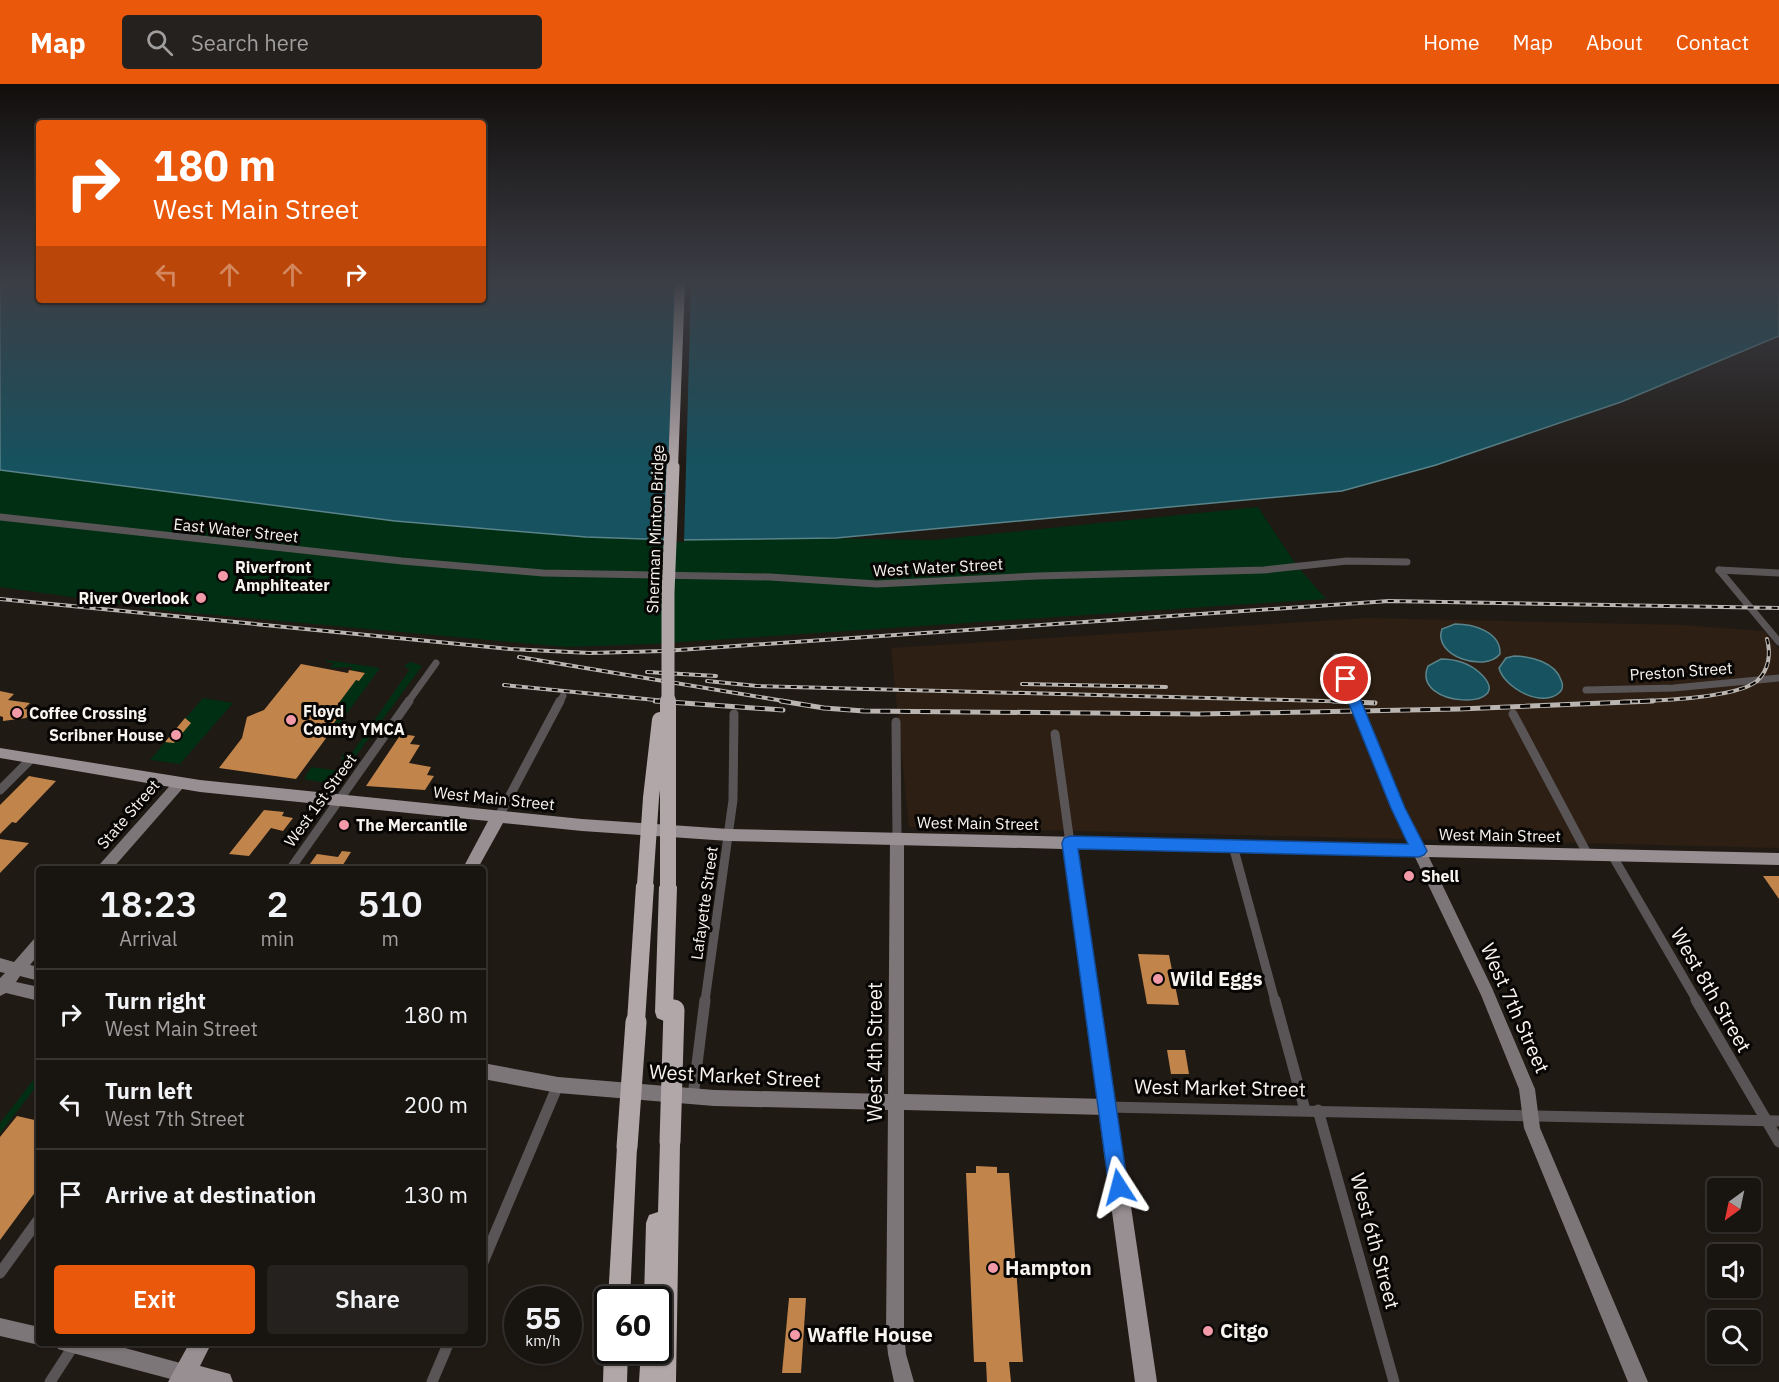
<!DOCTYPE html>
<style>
body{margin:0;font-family:"IBM Plex Sans",sans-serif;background:#25211e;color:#f1f3f6;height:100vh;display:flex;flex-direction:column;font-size:22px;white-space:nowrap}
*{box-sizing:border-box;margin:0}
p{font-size:20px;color:#9f9e9f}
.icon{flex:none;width:33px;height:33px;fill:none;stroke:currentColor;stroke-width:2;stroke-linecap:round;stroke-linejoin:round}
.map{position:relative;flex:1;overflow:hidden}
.drawer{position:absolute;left:36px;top:782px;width:450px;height:480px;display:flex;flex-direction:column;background:#181410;border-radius:6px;box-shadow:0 2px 4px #0004,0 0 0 2px #363330}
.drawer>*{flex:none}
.top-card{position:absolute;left:36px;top:36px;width:450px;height:183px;border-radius:6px;box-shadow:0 2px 4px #0004,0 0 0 2px #363330;background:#ea580c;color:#fff;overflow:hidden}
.needle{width:39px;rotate:213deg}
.controls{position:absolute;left:1707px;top:1094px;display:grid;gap:12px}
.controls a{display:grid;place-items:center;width:54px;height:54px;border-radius:6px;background:#181410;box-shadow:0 2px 4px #0004,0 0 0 2px #363330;font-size:30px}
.speed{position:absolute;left:504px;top:1202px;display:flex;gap:12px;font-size:30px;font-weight:700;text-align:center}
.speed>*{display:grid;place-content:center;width:78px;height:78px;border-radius:50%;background:#181410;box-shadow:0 2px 4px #0004,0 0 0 2px #363330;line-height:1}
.speed small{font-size:15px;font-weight:400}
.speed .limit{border:3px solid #111;border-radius:9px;background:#fff;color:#111}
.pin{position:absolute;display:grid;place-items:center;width:51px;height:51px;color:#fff;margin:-26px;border:3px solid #fff;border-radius:50%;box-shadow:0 2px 6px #0007}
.me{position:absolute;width:66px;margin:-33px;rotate:351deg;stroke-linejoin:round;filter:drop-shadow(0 0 4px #0008)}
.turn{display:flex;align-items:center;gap:21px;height:126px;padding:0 18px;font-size:27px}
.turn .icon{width:78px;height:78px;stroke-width:2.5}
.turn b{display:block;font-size:42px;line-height:51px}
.lanes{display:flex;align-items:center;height:57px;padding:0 18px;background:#0003;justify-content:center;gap:30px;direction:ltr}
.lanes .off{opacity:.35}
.eta{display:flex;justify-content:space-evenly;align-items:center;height:102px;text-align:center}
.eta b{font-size:36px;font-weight:600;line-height:42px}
.button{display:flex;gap:12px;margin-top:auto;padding:12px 18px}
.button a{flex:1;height:69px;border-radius:6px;background:#ea580c;color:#fff;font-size:24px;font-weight:600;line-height:69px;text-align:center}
.button a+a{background:#25211e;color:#f1f3f6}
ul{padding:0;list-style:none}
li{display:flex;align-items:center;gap:18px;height:90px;padding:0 18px;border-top:2px solid #363330}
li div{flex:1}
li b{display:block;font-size:22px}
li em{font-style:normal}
header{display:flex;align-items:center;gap:36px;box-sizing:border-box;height:84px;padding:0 30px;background:#ea580c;color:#fff}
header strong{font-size:28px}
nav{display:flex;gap:33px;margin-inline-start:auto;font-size:21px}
.search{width:420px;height:54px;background:#25211e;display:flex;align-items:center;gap:15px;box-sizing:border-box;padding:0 21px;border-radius:6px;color:#9f9e9f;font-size:22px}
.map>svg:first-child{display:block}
.industrial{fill:#2d1f13}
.green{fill:#002f13}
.water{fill:#16525f;stroke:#5a838a;stroke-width:1.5}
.pier{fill:#201a15}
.building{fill:#c1844b}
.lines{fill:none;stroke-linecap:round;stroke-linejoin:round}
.street-far2{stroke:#595556;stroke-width:7}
.street-far1{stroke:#595556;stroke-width:9}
.street{stroke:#595556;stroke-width:11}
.secondary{fill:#7d7678;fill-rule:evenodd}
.primary{fill:#988f92;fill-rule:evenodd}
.highway{fill:#b1a7a9;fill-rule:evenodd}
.rail-far1-casing{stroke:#bab5b1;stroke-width:4}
.rail-casing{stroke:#bab5b1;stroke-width:5}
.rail-far1{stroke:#080604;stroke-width:2;stroke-dasharray:6;stroke-linecap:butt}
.rail{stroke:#080604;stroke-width:3;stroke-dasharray:10;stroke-linecap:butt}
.highway-bridge-far3{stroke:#b1a7a9;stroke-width:10}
.highway-bridge-far2{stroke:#b1a7a9;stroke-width:13}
.highway-bridge-far1{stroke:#b1a7a9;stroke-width:16}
.highway-bridge{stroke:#b1a7a9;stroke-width:21}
.route{fill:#1a73e8;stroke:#114b97;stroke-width:1.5}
.poi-dot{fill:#f39aa9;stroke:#080604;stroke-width:2}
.labels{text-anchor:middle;stroke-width:6;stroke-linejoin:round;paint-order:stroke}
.street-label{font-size:16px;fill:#f8f4f0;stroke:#080604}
.poi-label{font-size:16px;font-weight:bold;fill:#f8f4f0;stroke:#080604;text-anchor:start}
.near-poi-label{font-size:20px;font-weight:bold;fill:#f8f4f0;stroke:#080604;text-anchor:start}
.near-street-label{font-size:20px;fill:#f8f4f0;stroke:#080604}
</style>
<header>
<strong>Map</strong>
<div class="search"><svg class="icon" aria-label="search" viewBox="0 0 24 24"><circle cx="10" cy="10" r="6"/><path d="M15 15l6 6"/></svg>Search here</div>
<nav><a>Home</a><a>Map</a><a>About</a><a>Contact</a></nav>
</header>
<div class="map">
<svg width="1779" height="1298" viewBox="0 0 1779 1298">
<rect width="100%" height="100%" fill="#201a15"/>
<path class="industrial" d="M1367 534 1682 541 1764 547 1779 565V764L909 743 891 564Z"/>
<g class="green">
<path d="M0 386 395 437 586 453 673 456 814 454 933 456 1258 423 1297 482 1326 515 652 560 566 563 171 527 0 503Z"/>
<path d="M327 576 380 584 339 640 334 639 346 622 338 620 356 596 359 597 365 589 359 586 351 587 352 583 330 584 334 579 326 578Z"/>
<path d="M411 578 422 582 352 677 341 676 343 670 352 669 410 585 405 583V581Z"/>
<path d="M203 614 233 619 180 680 150 676Z"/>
<path d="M311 683 341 687 344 688C334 704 321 697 304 695Z"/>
<path d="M39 989V999L0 1049V1039Z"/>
</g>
<g class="water">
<path d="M0 200H39V216H483V200H1779V252L1621 318 1436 381 1342 407 836 454 673 456 586 453 395 437 0 386Z"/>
<path d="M1455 540C1472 540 1501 547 1500 570 1485 589 1432 572 1442 545Z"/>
<path d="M1514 572C1530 572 1555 578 1561 596 1563 600 1563 605 1560 608 1543 625 1504 604 1499 584L1506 574Z"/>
<path d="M1441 575C1455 575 1469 579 1480 589 1521 627 1410 625 1428 582Z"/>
</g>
<path class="pier" d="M677 200H691L684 458H664Z"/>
<g class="building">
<path d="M301 580 348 589 349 586 365 589 359 597 356 596 338 620 346 621 332 642H335L296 695 219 684 242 654 247 633 264 626Z"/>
<path d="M0 607 14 610 8 616 30 619 24 625 34 627 26 634 3 637V633L0 632Z"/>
<path d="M185 634 191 639 174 659 165 658Z"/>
<path d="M401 650 415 652 410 660 420 661 409 679 431 683 427 691 434 692 425 706 366 702Z"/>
<path d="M29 692 56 697 16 739 12 738 0 750V721Z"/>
<path d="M264 726 284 728 282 732 293 734 283 747 271 744 249 772 229 770Z"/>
<path d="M0 755 29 759 0 789Z"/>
<path d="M342 767 351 768 341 784H307L317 770 338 773Z"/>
<path d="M1763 792H1779V815Z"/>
<path d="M1138 870 1169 871 1179 921 1147 920Z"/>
<path d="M1167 966H1185L1189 990H1171Z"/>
<path d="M17 1032 39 1037V1103L0 1156V1053Z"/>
<path d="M976 1082 997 1083V1089H1009L1023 1278H1009L1011 1298H987L986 1278H974L966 1089H976Z"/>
<path d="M789 1214H806L801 1289H782Z"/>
</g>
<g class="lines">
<g class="street-far2">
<path d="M0 433 402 477 543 489 770 493 877 500 1037 492 1264 486 1347 477 1407 478"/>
<path d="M1719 486 1779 558"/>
<path d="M1719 486 1779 489"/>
<path d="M1336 573 1355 618"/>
<path d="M1586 606 1674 604 1779 594"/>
<path d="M408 618 436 579"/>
<path d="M560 618 563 612"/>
</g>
<g class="street-far1">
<path d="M1355 617 1396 720 1419 767"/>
<path d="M1513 630 1588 771"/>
<path d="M896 638 897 755"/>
<path d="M1055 650 1070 759"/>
<path d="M0 706 31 675"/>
<path d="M499 732 560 617"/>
<path d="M1233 762 1275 917"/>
<path d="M1612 771 1697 917"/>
<path d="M291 784 409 617"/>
<path d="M705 917 733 716 734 630"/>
</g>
<g class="street">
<path d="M1275 916 1305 1026"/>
<path d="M1696 916 1779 1058"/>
<path d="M693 1012 705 916"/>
<path d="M1107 1023 1779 1037"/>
<path d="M1318 1026 1394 1298"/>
<path d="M483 1178 558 1001"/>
<path d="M0 1189 39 1135"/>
<path d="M50 1298 74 1261"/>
<path d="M432 1298 449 1258"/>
</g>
<g class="secondary">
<path d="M179 695 183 696 185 700 183 704 113 784H99L100 780 175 696Z"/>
<path d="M897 750 902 751 904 755V1010L1106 1015 1112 1017 1114 1023 1112 1029 1106 1031 904 1026V1250L906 1270 914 1298H894L888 1270 886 1250 888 1026 714 1022 558 1009 483 995V979L558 993 714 1006 888 1010 890 755 892 751Z"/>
<path d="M1419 761 1424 763 1492 904 1535 1005 1540 1044 1648 1298H1628L1524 1044 1519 1005 1481 911 1412 767 1414 763Z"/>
<path d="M39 854V870L30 881 39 883V897L20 892 16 898 39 903V917L6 909 0 912V894L5 889 0 888V874L14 878 34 855Z"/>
<path d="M0 1234 39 1243V1258L46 1259 39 1261 0 1252Z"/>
<path d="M56 1258H103L184 1280 191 1282 193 1289 191 1296 182 1298 65 1267 58 1265Z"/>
</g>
<g class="primary">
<path d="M0 664 200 696 582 735 729 745 1779 769V781L1078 765 1157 1298H1135L1063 765 729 757 582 747 503 739 478 784H463L488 737 200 708 0 674Z"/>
<path d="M190 1258H212L200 1282 230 1290 233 1298H168Z"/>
</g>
<g class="highway">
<path d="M645 794 651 796 654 801 645 938 643 944 636 947 629 944 627 938 636 801 639 796Z"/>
<path d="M668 796 674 798 677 803 673 928 671 934 664 937 657 934 655 928 659 803 662 798Z"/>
<path d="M670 1048 677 1051 680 1058 676 1298H639L641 1266H658V1215H644L646 1139 649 1131 658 1128 660 1058 663 1051Z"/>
<path d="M627 1053 634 1056 637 1063 630 1215H608L617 1063 620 1056Z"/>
<path d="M608 1258V1266H628L627 1298H603L604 1266Z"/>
</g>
<g class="rail-far1-casing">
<g id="rail-far1">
<path d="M0 515 510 565 590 569 664 567 1389 517 1779 524"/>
<path d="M519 573 790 618"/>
<path d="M647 588 716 592"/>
<path d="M707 597 757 602 1361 618"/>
<path d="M1022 600 1166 603"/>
<path d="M504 601 676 618"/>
<path d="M1620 618C1650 617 1735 615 1757 597 1769 586 1771 570 1767 555"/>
</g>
</g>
<g class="rail-casing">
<g id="rail">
<path d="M655 617 783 626"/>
<path d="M781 617 824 624 864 627 1199 630 1459 625 1653 617"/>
<path d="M1334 617 1375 619"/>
</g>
</g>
<use href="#rail-far1" class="rail-far1"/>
<use href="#rail" class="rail"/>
<path class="highway-bridge-far3" d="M673 384 680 200"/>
<path class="highway-bridge-far2" d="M668 618V509L673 383"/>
<g class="highway-bridge-far1">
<path d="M668 617V803"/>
<path d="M645 801 651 714 660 636"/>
</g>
<g class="highway-bridge">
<path d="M670 1058 674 926"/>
<path d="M627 1063 636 938"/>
</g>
</g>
<linearGradient id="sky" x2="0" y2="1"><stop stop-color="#120e0c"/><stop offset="0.52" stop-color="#3c3e46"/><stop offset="1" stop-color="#3c3e46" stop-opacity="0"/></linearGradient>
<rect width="1779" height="382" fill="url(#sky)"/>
<path class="route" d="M1346 591 1352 595 1405 724 1427 767 1424 771 1419 773 1078 765 1128 1103 1125 1109 1119 1112 1112 1109 1109 1103 1062 759 1064 754 1070 752 1408 760 1391 724 1339 595Z"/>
<g class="poi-dot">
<circle cx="223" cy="492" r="6"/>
<circle cx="201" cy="514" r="6"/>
<circle cx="17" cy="629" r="6"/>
<circle cx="291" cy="636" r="6"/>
<circle cx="176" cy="651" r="6"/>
<circle cx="344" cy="741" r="6"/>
<circle cx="1409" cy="792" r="6"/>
<circle cx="1158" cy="895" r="6"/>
<circle cx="993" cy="1184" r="6"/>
<circle cx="1208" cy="1247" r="6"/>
<circle cx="795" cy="1251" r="6"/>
</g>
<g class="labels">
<g class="street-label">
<text transform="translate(655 445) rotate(-88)" y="6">Sherman Minton Bridge</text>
<text transform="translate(236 446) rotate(6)" y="6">East Water Street</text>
<text transform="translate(938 483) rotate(-3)" y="6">West Water Street</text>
<text transform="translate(1681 587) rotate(-4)" y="6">Preston Street</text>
<text transform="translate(494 714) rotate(6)" y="6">West Main Street</text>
<text transform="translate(320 716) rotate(-54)" y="6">West 1st Street</text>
<text transform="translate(128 730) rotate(-49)" y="6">State Street</text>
<text transform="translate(978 739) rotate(1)" y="6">West Main Street</text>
<text transform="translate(1500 751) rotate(1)" y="6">West Main Street</text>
<text transform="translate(704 819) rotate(-82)" y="6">Lafayette Street</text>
</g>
<g class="poi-label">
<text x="235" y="489">Riverfront<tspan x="235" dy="18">Amphiteater</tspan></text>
<text x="189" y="520" text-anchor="end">River Overlook</text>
<text x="303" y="633">Floyd<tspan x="303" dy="18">County YMCA</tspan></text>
<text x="29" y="635">Coffee Crossing</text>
<text x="164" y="657" text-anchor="end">Scribner House</text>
<text x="356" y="747">The Mercantile</text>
<text x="1421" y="798">Shell</text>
</g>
<g class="near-poi-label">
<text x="1170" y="902">Wild Eggs</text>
<text x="1005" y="1191">Hampton</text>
<text x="1220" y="1254">Citgo</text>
<text x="807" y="1258">Waffle House</text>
</g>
<g class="near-street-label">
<text transform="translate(1711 906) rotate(60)" y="7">West 8th Street</text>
<text transform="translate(1515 924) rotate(66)" y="7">West 7th Street</text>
<text transform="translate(875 968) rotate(-90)" y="7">West 4th Street</text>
<text transform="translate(735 992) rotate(3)" y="7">West Market Street</text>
<text transform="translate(1220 1004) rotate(1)" y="7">West Market Street</text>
<text transform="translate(1375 1157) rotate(75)" y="7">West 6th Street</text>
</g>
</g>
</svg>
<div class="controls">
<a><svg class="needle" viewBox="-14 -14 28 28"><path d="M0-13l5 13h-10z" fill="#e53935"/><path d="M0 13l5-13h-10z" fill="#9f9e9f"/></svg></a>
<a><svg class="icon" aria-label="sound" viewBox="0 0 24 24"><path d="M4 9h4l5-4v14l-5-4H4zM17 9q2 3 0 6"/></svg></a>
<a><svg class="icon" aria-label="search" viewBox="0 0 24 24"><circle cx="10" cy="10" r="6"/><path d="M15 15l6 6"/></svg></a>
</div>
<div class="speed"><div>55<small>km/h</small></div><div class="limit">60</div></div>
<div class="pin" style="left:1346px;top:595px;background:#d93025"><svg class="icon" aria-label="arrive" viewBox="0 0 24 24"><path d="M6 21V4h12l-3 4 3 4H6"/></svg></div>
<svg class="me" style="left:1119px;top:1103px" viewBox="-20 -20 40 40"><path d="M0-17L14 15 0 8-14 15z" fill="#1a73e8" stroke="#fff" stroke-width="4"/></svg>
<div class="top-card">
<div class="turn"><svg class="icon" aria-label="right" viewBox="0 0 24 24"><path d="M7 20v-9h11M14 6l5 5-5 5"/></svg><div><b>180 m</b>West Main Street</div></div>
<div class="lanes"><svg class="icon off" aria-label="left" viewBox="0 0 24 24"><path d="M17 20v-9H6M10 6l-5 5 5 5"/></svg><svg class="icon off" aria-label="ahead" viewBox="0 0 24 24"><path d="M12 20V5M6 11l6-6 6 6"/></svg><svg class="icon off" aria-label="ahead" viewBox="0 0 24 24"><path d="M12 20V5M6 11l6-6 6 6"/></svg><svg class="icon" aria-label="right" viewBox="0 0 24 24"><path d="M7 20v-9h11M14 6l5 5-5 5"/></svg></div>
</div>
<section class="drawer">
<div class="eta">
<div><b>18:23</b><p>Arrival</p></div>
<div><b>2</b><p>min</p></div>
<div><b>510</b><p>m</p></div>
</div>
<ul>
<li><svg class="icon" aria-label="right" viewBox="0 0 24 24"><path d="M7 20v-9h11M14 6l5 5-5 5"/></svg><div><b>Turn right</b><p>West Main Street</p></div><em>180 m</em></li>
<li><svg class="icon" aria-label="left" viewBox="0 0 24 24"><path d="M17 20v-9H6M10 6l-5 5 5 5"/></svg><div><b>Turn left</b><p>West 7th Street</p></div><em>200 m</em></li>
<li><svg class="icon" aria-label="arrive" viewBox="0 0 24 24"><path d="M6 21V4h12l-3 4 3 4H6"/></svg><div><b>Arrive at destination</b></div><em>130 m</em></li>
</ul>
<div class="button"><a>Exit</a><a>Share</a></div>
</section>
</div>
